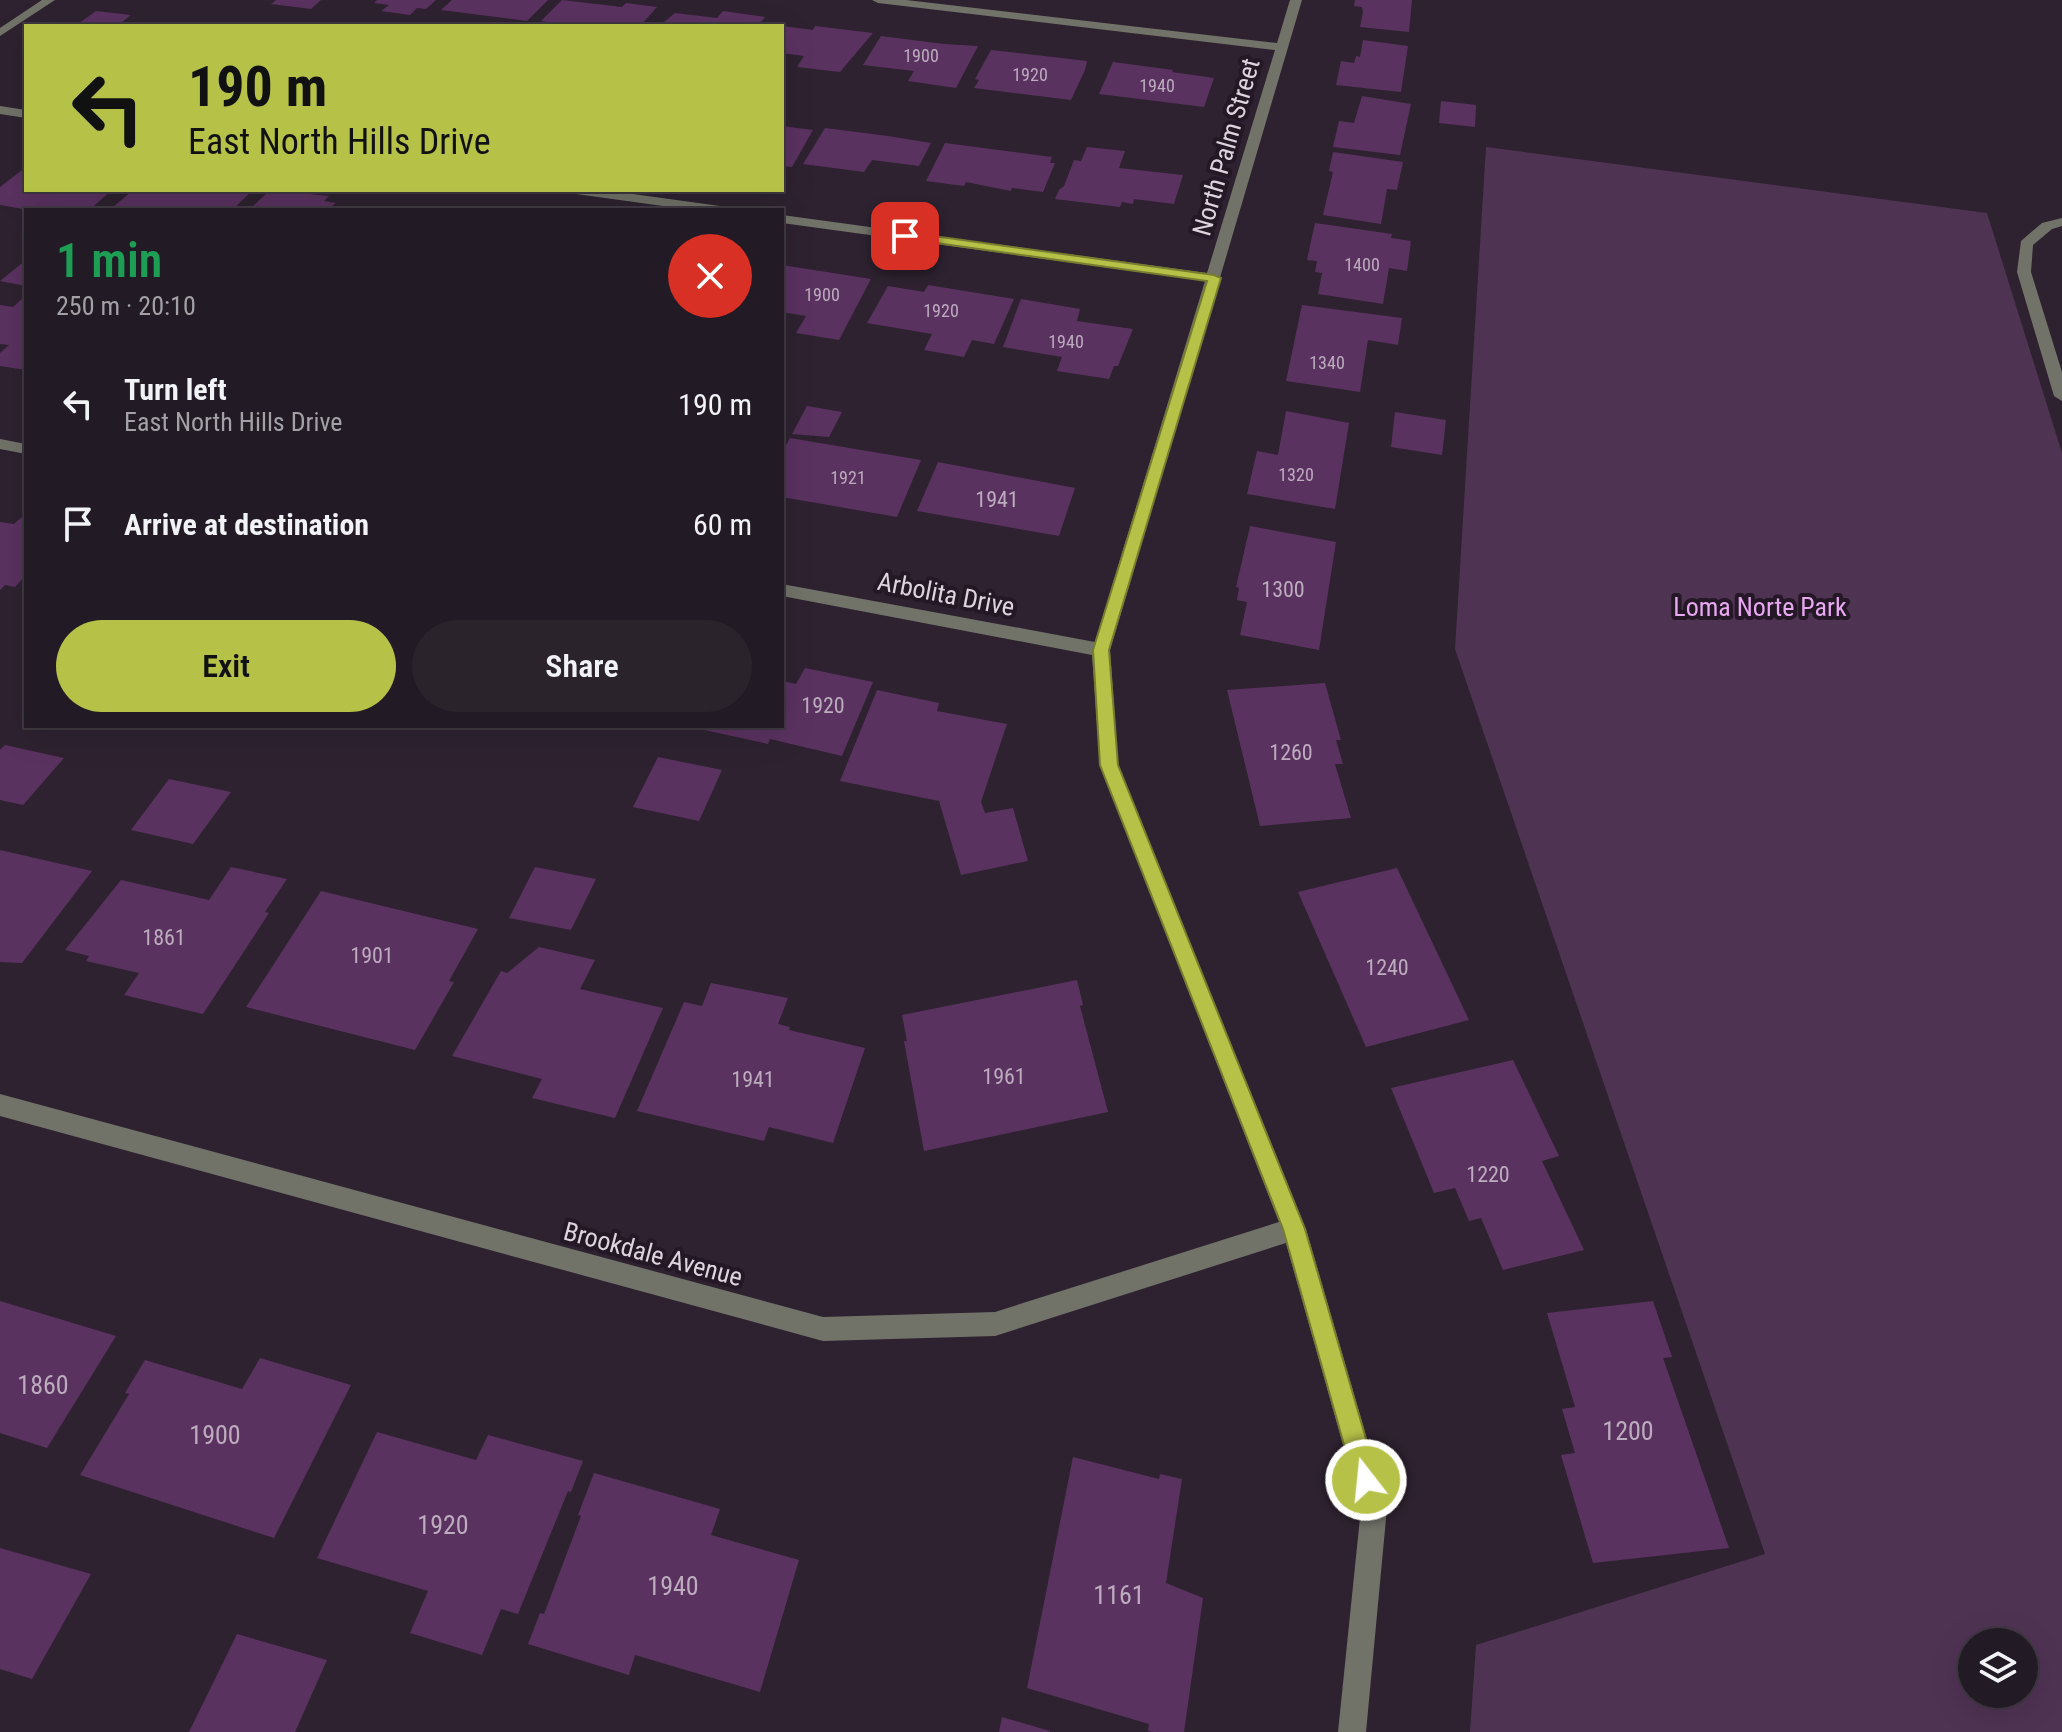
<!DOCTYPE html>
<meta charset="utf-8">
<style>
body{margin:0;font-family:"Roboto Condensed",sans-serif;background:#2a232c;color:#f1f3f6;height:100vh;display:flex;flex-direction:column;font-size:30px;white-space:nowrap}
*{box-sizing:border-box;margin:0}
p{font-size:26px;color:#a2a1a6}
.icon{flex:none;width:44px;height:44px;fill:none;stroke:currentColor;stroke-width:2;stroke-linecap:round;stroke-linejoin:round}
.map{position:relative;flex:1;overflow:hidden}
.side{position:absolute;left:24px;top:208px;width:760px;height:520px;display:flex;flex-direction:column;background:#221a24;border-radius:0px;box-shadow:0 8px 32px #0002,0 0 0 2px #3f3841}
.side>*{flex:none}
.top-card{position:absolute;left:24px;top:24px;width:760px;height:168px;border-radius:0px;box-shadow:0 8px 32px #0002,0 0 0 2px #3f3841;background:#b6c148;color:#111;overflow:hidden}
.tools{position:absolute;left:1958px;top:1628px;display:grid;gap:16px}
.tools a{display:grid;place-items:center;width:80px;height:80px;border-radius:50%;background:#221a24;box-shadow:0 8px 32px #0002,0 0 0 2px #3f3841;font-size:40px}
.pin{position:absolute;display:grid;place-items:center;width:68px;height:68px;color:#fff;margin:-34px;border-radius:16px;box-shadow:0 4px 12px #0006}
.me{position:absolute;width:88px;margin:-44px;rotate:344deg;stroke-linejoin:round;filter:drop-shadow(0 0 6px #0008)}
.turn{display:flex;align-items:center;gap:28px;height:168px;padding:0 32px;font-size:36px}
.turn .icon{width:104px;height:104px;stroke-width:2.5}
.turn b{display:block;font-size:56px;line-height:68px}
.round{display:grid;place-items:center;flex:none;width:84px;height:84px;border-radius:42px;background:#2a232c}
.summary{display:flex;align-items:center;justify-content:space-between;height:136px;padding:0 32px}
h1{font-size:48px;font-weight:600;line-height:60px;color:#1e9e55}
.action{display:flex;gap:16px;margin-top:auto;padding:16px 32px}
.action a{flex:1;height:92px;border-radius:48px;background:#b6c148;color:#111;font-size:32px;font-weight:600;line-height:92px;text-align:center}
.action a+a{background:#2a232c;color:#f1f3f6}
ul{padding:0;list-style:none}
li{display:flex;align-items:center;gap:24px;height:120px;padding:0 32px}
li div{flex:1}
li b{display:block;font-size:30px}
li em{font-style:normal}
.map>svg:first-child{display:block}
.green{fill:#4f3353;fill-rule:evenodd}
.building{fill:#5a3260}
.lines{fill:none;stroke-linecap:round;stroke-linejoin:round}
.minor{fill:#717369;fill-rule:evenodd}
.route{fill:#b6c148;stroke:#767d2f;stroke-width:2}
.labels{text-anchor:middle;stroke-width:8;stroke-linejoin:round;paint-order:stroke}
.far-number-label{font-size:18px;fill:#bcacbe}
.number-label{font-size:22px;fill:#bcacbe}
.street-label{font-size:26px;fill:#ddd4de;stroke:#241826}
.park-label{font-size:26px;fill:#e8a8f1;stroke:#241826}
.near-number-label{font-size:26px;fill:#bcacbe}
</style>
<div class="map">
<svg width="2062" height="1732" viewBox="0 0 2062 1732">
<rect width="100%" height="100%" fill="#2e2230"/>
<path class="green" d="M1486 147 1987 213 2062 453V1732H1470L1476 1645 1765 1554 1455 649ZM1972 1642H2024V1694H1972Z"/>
<g class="building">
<path d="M276 0H321L311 9 271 4Z"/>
<path d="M377 0H436L426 9 417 8 410 15 381 11 389 5 374 3Z"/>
<path d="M452 0H548L527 21 441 10Z"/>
<path d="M562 0 622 7 626 3 657 7 640 26H573L541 21Z"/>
<path d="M1355 0H1412L1409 32 1360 27 1363 12 1362 7 1354 6Z"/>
<path d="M96 11 131 15 117 26H75Z"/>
<path d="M723 11 765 17 758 26H664L667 23 664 22 675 13 717 18Z"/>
<path d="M782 26 813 30 815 26 873 33 840 72 797 67 804 56 782 53Z"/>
<path d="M881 36 944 44 978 46 956 88 908 81 914 71 863 65Z"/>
<path d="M1363 40 1408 46 1401 92 1336 85 1341 61 1354 63 1356 56 1360 57Z"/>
<path d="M991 50 1087 61 1085 70 1071 100 974 88 979 80 975 79Z"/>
<path d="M1113 62 1173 70 1172 72 1214 78 1204 107 1099 94Z"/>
<path d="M1362 96 1411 104 1400 155 1333 147 1339 121 1354 123Z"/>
<path d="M1441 101 1476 105 1475 127 1439 123Z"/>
<path d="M782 126 813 130 792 167 782 166Z"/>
<path d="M825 128 888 136 931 143 919 166 872 160 864 172 803 164Z"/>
<path d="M945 143 1052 157 1050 163H1055L1043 192 1012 188 1011 191 966 182 964 186 926 181Z"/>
<path d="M1087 147 1125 151 1119 168 1183 175 1174 204 1134 199 1133 204 1122 202 1120 207 1055 199 1059 190 1064 186 1074 160 1081 161Z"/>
<path d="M1333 152 1403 162 1397 190 1387 189 1381 224 1323 215 1333 172 1329 171Z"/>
<path d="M26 167V190H112L89 210 33 207 29 210 0 205V187Z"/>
<path d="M133 190H253L232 210H134L113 207Z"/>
<path d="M270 190 329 196 324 201 336 203 332 206 346 210H249Z"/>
<path d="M1315 223 1392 234 1391 238 1411 241 1407 271 1389 268 1383 304 1318 294 1322 273 1315 272 1317 261 1307 260Z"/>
<path d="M26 260V286L0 281Z"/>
<path d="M782 265 871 279 839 340 796 333 806 316 782 312Z"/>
<path d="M928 285 1014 299 994 344 972 340 964 357 924 350 932 334 867 323 888 286 924 292Z"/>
<path d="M23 298H26V370L0 366V353L9 345 0 344V305L13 307Z"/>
<path d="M1021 299 1080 309 1077 321 1133 329 1118 366H1114L1109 379 1057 371 1062 357 1003 347Z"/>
<path d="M1302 305 1402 318 1398 345 1368 340 1360 392 1286 381Z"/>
<path d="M807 406 842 412 829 437 792 434Z"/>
<path d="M1286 411 1349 423 1335 509 1247 494 1257 451 1278 455Z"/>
<path d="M1395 412 1446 420 1442 455 1391 447Z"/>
<path d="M790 438 921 460 897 517 782 497V453Z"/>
<path d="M938 462 1075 488 1059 536 917 511Z"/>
<path d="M23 516H26V575L15 587 5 585 0 590V522L14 524Z"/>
<path d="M1250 526 1336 542 1319 650 1240 635 1247 602 1237 600 1239 588 1236 587Z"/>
<path d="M805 668 873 682 842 756 770 739 768 744 695 728 782 726V681L796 684Z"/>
<path d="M1325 683 1341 740H1336L1343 764H1335L1351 818 1260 826 1227 690Z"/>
<path d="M877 690 939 703 937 711 1007 724 981 802 985 813 1013 808 1028 861 961 875 939 801 840 781Z"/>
<path d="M5 745 64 758 23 805 0 800V750Z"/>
<path d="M658 757 722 770 699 821 633 807Z"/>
<path d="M169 779 231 792 193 844 131 830Z"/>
<path d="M0 850 92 871 22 963 0 962Z"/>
<path d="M231 867 287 879 265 912 269 913 203 1014 124 995 139 973 86 961 89 956 65 950 121 880 209 900Z"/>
<path d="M535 867 596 879 571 930 509 918Z"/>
<path d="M1397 868 1469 1020 1366 1047 1298 892Z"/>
<path d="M321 891 478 929 449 981 454 982 415 1050 246 1007Z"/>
<path d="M539 947 595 960 580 989 663 1008 615 1118 532 1098 542 1079 452 1056 501 971 507 973Z"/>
<path d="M1077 980 1083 1005 1080 1006 1108 1112 924 1151 904 1041H907L902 1015Z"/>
<path d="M711 983 788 998 778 1024 790 1027 789 1030 865 1048 833 1143 769 1127 764 1141 637 1111 684 1002 702 1006Z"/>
<path d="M1513 1060 1559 1156 1542 1161 1584 1250 1503 1270 1481 1218 1469 1221 1455 1188 1434 1193 1391 1088Z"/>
<path d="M0 1301 116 1336 47 1448 0 1433Z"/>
<path d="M1653 1301 1672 1357 1663 1358 1729 1548 1593 1563 1561 1455 1575 1453 1562 1409 1575 1407 1547 1313Z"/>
<path d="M260 1358 351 1385 274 1538 80 1475 129 1394 125 1393 145 1360 242 1389Z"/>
<path d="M377 1432 476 1460 488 1435 583 1461 571 1492 568 1491 518 1614 501 1609 482 1655 410 1633 428 1591 317 1558Z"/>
<path d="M1073 1457 1159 1479 1160 1474 1182 1479 1166 1583 1203 1598 1184 1732H1153L1148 1731 1149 1724 1027 1688Z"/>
<path d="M594 1473 720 1509 711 1535 799 1560 760 1692 635 1655 629 1675 528 1644 540 1613 544 1614 581 1516 578 1515Z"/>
<path d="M0 1548 91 1574 32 1679 0 1669Z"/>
<path d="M237 1634 327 1660 295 1732H189Z"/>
<path d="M1002 1717 1050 1731V1732H999Z"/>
</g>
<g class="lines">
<g class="minor">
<path d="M42 0H55L0 36V28Z"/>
<path d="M872 0H906L1277 43 1290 0H1302L1110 650 1118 765 1306 1229 1387 1508 1366 1732H1338L1361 1508 1286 1243 995 1336 823 1341 0 1116V1094L823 1317 995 1312 1279 1222 1100 765 1092 655 782 596V584L1095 642 1205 281 782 223V215L1207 273 1275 50 878 3Z"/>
<path d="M0 106 26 110V118L0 114Z"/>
<path d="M570 190H604L720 206 727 210H692L576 194Z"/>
<path d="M2062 218V226L2052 229 2033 245 2031 272 2062 372V401L2054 396 2017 272 2021 241 2042 223Z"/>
<path d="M0 439 26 444V454L0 449Z"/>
</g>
</g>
<path class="route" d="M905 232 1214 275 1221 278 1109 650 1118 765 1305 1229 1378 1480 1375 1489 1366 1492 1358 1489 1354 1480 1283 1229 1100 765 1093 650 1207 281 901 238 899 236Z"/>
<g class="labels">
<g class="far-number-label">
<text x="921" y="62">1900</text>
<text x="1030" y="81">1920</text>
<text x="1157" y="92">1940</text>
<text x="1362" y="271">1400</text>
<text x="822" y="301">1900</text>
<text x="941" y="317">1920</text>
<text x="1066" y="348">1940</text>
<text x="1327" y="369">1340</text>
<text x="1296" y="481">1320</text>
<text x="848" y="484">1921</text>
</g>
<g class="number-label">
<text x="997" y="507">1941</text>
<text x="1283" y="597">1300</text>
<text x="823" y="713">1920</text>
<text x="1291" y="760">1260</text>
<text x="164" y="945">1861</text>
<text x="372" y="963">1901</text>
<text x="1387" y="975">1240</text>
<text x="1004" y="1084">1961</text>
<text x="753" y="1087">1941</text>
<text x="1488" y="1182">1220</text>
</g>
<g class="street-label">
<text transform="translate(1226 147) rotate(-74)" y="9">North Palm Street</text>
<text transform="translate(946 594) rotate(11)" y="9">Arbolita Drive</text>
<text transform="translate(653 1254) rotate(15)" y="9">Brookdale Avenue</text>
</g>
<g class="park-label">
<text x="1760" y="616">Loma Norte Park</text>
</g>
<g class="near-number-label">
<text x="43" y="1394">1860</text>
<text x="1628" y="1440">1200</text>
<text x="215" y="1444">1900</text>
<text x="443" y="1534">1920</text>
<text x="673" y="1595">1940</text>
<text x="1119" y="1604">1161</text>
</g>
</g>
</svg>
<div class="tools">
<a><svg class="icon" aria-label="layers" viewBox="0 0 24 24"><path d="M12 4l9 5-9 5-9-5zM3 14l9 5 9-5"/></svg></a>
</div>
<div class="pin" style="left:905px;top:236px;background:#d93025"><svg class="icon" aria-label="arrive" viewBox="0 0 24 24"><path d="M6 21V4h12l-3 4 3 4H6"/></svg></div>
<svg class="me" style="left:1366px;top:1480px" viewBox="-20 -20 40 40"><circle r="17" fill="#b6c148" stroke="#fff" stroke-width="3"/><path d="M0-11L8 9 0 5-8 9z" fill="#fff"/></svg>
<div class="top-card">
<div class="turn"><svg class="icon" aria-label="left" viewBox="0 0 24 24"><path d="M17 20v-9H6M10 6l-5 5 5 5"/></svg><div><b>190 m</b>East North Hills Drive</div></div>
</div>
<section class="side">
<div class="summary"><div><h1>1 min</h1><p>250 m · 20:10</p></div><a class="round" style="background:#d93025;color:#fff"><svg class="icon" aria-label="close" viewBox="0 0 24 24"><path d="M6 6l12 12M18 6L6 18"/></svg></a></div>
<ul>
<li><svg class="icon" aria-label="left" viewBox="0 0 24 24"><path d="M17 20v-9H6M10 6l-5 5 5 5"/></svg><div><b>Turn left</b><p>East North Hills Drive</p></div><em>190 m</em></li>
<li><svg class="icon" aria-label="arrive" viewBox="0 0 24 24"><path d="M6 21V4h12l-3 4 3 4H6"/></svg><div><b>Arrive at destination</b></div><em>60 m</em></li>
</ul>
<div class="action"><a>Exit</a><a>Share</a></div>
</section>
</div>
